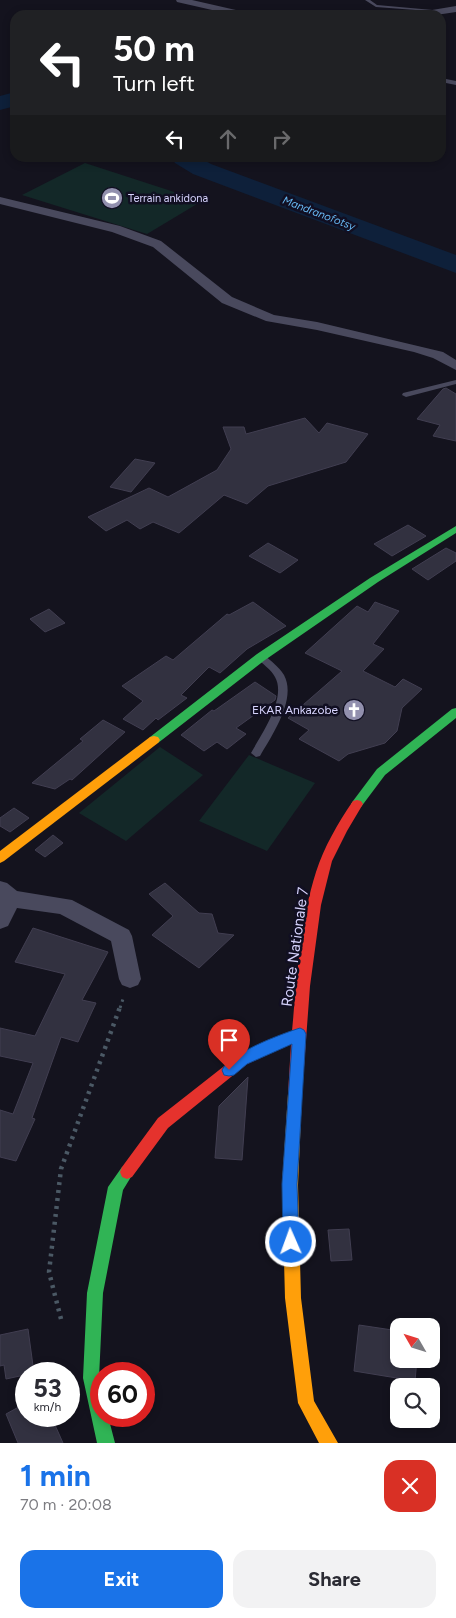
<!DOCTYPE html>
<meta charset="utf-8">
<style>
body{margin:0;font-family:Figtree,sans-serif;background:#f2f2f3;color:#2b2b33;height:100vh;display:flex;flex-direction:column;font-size:19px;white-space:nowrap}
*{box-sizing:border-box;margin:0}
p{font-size:16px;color:#7c7c81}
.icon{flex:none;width:28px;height:28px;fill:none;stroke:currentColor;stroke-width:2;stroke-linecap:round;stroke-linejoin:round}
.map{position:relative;height:1443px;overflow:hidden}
.details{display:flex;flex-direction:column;background:#fff;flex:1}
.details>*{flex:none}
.hud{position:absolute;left:10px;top:10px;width:436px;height:152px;border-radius:15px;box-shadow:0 2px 8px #0003;background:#202124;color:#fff;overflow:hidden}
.needle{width:32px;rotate:309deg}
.fabs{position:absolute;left:390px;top:1318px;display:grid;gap:10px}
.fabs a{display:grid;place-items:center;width:50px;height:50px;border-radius:10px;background:#fff;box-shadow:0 2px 8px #0003;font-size:25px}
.speed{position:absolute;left:15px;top:1362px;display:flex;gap:10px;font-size:25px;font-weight:700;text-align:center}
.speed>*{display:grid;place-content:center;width:65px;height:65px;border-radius:50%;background:#fff;box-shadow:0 2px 8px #0003;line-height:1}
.speed small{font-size:12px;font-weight:400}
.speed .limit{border:8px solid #d22;background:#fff;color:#111}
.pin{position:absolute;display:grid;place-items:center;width:42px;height:42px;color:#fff;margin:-51px -21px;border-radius:50% 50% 50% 0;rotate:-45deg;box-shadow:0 0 5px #0007}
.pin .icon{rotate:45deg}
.me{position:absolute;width:55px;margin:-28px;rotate:358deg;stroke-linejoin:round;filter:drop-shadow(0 0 4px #0008)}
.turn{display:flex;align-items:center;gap:18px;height:105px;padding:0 20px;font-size:22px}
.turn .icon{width:65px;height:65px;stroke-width:2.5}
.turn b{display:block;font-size:35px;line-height:42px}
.lanes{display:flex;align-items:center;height:48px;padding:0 20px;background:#0003;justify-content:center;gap:25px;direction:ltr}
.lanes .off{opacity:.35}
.round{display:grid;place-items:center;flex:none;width:52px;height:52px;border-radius:15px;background:#f2f2f3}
.overview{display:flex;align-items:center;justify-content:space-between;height:85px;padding:0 20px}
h1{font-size:30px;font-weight:700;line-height:38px;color:#1a73e8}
.button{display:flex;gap:10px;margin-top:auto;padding:10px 20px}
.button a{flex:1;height:58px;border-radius:15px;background:#1a73e8;color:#fff;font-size:20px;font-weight:700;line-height:58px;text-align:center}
.button a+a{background:#f2f2f3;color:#2b2b33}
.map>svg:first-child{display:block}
.green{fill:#132828}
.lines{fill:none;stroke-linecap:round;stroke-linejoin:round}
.river{fill:#0e203a;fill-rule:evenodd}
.building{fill:#323140;stroke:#413e51}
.path-far1{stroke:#4b5965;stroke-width:3;stroke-dasharray:2.5 4;stroke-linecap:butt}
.path{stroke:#4b5965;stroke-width:4.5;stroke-dasharray:3 5;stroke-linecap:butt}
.lane{fill:#49495d;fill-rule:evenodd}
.street{fill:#49495d;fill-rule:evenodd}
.fast{fill:#30b455;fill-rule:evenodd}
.slow{fill:#ff9f0a;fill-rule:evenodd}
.jam{fill:#e5322d;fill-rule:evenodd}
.route{fill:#1a73e8;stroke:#114b97}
.labels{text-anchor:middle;stroke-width:5;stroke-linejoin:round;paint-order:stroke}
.far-poi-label{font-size:11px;fill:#d6d3fc;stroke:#110f22;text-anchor:start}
.far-water-label{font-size:11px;font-style:italic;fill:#68baf5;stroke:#110f22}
.poi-label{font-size:12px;fill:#d6d3fc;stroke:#110f22;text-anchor:end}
.near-street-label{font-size:15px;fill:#d6d3fc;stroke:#110f22}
</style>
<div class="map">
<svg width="456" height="1443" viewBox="0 0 456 1443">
<rect width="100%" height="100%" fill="#14131e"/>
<g class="green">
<path d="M85 163 202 201 147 234 22 195Z"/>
<path d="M160 747 203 775 126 841 79 813Z"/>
<path d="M249 755 315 783 267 851 199 821Z"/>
</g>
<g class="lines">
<g class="river">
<path d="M15 92V106L0 110V96Z"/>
<path d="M172 158H200L211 164 456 255V273L193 174 175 163Z"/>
</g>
</g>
<g class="building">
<path d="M446 388 456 394V441L433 436 440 425 417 419 443 389Z"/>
<path d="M305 418 319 433 327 423 368 434 346 462 268 486 247 504 224 495 179 533 153 522 140 529 127 520 106 531 88 517 149 488 168 497 217 470 231 449 223 427H244L246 434Z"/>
<path d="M135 459 155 463 131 492 110 487Z"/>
<path d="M408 525 426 536 392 556 374 544Z"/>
<path d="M268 543 298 560 280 573 249 556Z"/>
<path d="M446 548 456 553V561L428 580 412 569Z"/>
<path d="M253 602 286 626 247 649 220 673 209 667 181 695 187 698 158 720 156 718 143 730 123 719 143 701 122 686 166 656 173 660 227 614 229 615Z"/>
<path d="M375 602 399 611 373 644 384 649 363 671 395 687 403 679 422 689 402 708 397 731 385 743 348 754 339 761 299 739 309 730 288 718 342 671 305 653 357 606 368 612Z"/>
<path d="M49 609 65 623 45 632 30 619Z"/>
<path d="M255 682 276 696 275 700 236 728 246 734 227 749 217 742 204 751 181 735 212 710 214 711Z"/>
<path d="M103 720 125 732 72 780 70 779 55 789 32 783 83 741 80 739Z"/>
<path d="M14 808 29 818 10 832 0 826V818Z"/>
<path d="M53 835 63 843 45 857 35 850Z"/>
<path d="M165 883 199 913 212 914 218 933 234 935 199 968 152 935 173 916 149 894Z"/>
<path d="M33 928 108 952 82 1000 96 1003 78 1042 61 1037 32 1118 35 1119 16 1161 0 1157V1110L13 1114 33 1063 0 1056V1028L35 1036 65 974 15 962Z"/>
<path d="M248 1077 242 1160 215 1158 219 1106Z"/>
<path d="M349 1229 352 1260 331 1261 328 1230Z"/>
<path d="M359 1325 399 1331V1359H417L415 1381 354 1371Z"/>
<path d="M28 1329 34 1373 6 1379 4 1365 0 1366V1335Z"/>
<path d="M26 1403V1416H51L63 1443H18L6 1414Z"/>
</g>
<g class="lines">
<path class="path-far1" d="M120 1008 124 996"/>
<path class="path" d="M61 1319 49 1272 61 1169 120 1007"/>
<g class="lane">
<path d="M365 0H370L377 5 444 11 442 12 376 7Z"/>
<path d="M441 78 456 81V85L441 82Z"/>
<path d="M456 380V384L406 397 402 395 403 393Z"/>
<path d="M261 654 264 655C271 661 279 667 284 675 297 699 272 735 260 756L256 757 251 753C261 735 287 698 275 677 271 669 262 664 256 657Z"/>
</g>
<g class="street">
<path d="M176 0H192L249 13 251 15H234L177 2Z"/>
<path d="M456 6V12L436 15H415L420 12Z"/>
<path d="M0 197 120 226 161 241 232 297 274 315 317 322 443 352 456 360V370L433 358 414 352 317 330 266 321 222 303 153 247 112 232 0 204Z"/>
<path d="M0 881 7 883 17 891 72 900 129 930 132 936 141 979 138 985 130 988 122 985 119 979 111 941 60 914 17 908 8 926 0 929Z"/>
</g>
<g class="fast">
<path d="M456 526V533L378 582 265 660 158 743H150L148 740 150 737 257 654 370 578Z"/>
<path d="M456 708V718L385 775 361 807H353L351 804 353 801 377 769 452 709Z"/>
<path d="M127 1165 132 1167 134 1172 123 1190 103 1293 99 1378 101 1386V1416H108L115 1443H97L83 1378 87 1293 108 1187 122 1167Z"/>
</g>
<g class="slow">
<path d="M154 736 158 737 160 740 158 743 4 861 0 863V851L150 737Z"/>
<path d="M295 1088 300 1090 302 1094 298 1185 301 1298 314 1401 338 1443H319L298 1403 285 1298 282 1185 288 1094 290 1090Z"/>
</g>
<path class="jam" d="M357 800 361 801 363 804 347 831 332 861 321 905 310 986 302 1094 300 1098 295 1100 290 1098 288 1094 291 1044 247 1064 168 1128 132 1177 127 1179 122 1177 120 1172 122 1167 158 1118 237 1056 292 1031C297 978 300 922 316 872 324 847 338 823 353 801Z"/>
</g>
<path class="route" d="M300 1028 304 1030 306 1034 297 1184 299 1242 297 1247 291 1249 286 1247 283 1242 282 1184 292 1044 247 1064 234 1075 229 1076 224 1075 222 1070C230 1053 281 1034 300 1028Z"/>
<defs>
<g id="stadium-disc" transform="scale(1.125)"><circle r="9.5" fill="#9290ae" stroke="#110f22"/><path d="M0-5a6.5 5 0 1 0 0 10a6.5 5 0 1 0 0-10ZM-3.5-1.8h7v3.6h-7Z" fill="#fff"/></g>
<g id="church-disc" transform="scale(1.125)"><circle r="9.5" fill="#9290ae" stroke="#110f22"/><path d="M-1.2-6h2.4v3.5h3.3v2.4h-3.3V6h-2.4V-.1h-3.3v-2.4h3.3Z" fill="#fff"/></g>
</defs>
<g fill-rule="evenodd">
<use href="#stadium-disc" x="112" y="198"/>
<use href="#church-disc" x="354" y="710"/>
</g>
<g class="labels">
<g class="far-poi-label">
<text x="128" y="202">Terrain ankidona</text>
</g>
<g class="far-water-label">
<text transform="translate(319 213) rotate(21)" y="4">Mandranofotsy</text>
</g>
<g class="poi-label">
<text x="338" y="714">EKAR Ankazobe</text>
</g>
<g class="near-street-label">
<text transform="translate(295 947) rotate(-82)" y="5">Route Nationale 7</text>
</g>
</g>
</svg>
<div class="fabs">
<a><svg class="needle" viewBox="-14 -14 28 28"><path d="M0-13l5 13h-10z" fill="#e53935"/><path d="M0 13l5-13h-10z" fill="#7c7c81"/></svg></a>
<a><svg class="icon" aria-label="search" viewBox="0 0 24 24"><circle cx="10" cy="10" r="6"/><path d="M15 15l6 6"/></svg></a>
</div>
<div class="speed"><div>53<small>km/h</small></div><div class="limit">60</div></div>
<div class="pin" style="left:229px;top:1070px;background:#d93025"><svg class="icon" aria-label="arrive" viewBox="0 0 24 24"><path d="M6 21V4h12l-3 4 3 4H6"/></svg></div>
<svg class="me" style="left:291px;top:1242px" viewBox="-20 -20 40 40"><circle r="17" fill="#1a73e8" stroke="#fff" stroke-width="3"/><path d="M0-11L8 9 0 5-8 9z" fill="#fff"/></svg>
<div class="hud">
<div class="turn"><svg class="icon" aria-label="left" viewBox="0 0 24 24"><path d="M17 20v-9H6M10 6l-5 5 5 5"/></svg><div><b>50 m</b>Turn left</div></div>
<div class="lanes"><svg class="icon" aria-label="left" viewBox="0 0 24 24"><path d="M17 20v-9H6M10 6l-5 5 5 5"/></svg><svg class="icon off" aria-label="ahead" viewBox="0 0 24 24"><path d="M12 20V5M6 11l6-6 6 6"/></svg><svg class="icon off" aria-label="right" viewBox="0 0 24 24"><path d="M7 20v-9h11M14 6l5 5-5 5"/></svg></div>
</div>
</div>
<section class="details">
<div class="overview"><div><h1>1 min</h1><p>70 m · 20:08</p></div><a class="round" style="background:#d93025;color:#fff"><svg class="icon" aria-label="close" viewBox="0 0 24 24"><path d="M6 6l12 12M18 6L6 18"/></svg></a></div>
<div class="button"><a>Exit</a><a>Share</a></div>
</section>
